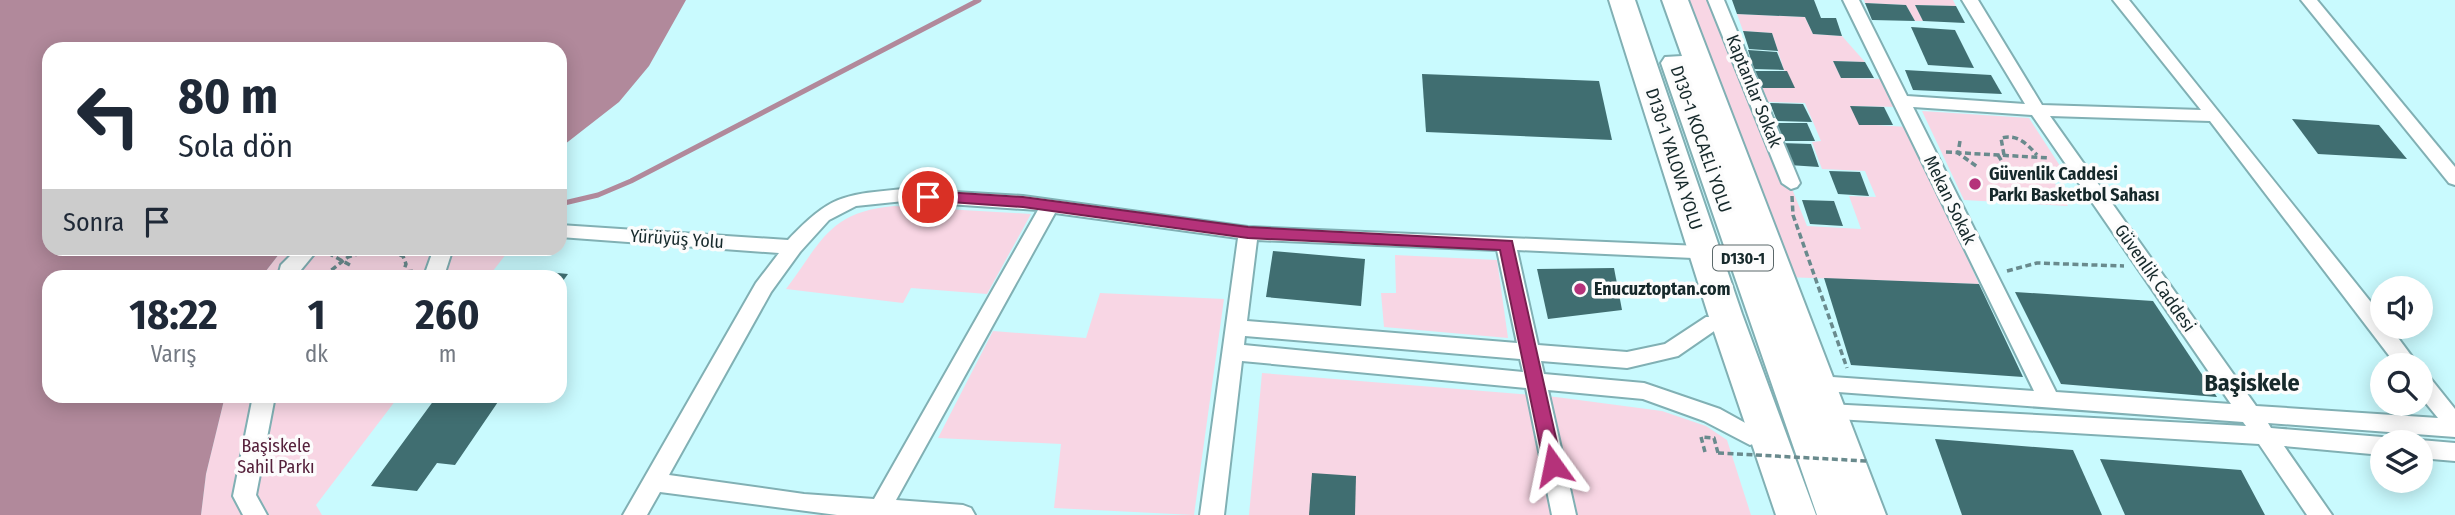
<!DOCTYPE html>
<html lang="tr">
<meta charset="utf-8">
<style>
body{margin:0;font-family:"Fira Sans Condensed",sans-serif;background:#f2f2f3;color:#1f2937;height:100vh;display:flex;flex-direction:column;font-size:26px;white-space:nowrap}
*{box-sizing:border-box;margin:0}
p{font-size:23px;color:#747a83}
.icon{flex:none;width:38px;height:38px;fill:none;stroke:currentColor;stroke-width:2;stroke-linecap:round;stroke-linejoin:round}
.map{position:relative;flex:1;overflow:hidden}
.sheet{position:absolute;left:42px;top:270px;width:525px;height:133px;display:flex;flex-direction:column;background:#fff;border-radius:21px;box-shadow:0 4px 18px #0003}
.sheet>*{flex:none}
.guide{position:absolute;left:42px;top:42px;width:525px;height:214px;border-radius:21px;box-shadow:0 4px 18px #0003;background:#fff;color:#1f2937;overflow:hidden}
.fabs{position:absolute;left:2370px;top:276px;display:grid;gap:14px}
.fabs a{display:grid;place-items:center;width:63px;height:63px;border-radius:50%;background:#fff;box-shadow:0 4px 18px #0003;font-size:35px}
.pin{position:absolute;display:grid;place-items:center;width:60px;height:60px;color:#fff;margin:-30px;border:4px solid #fff;border-radius:50%;box-shadow:0 2px 7px #0007}
.me{position:absolute;width:77px;margin:-38px;rotate:348deg;stroke-linejoin:round;filter:drop-shadow(0 0 5px #0008)}
.turn{display:flex;align-items:center;gap:24px;height:147px;padding:0 21px;font-size:32px}
.turn .icon{width:91px;height:91px;stroke-width:2.5}
.turn b{display:block;font-size:49px;line-height:60px}
.then{display:flex;align-items:center;height:66px;padding:0 21px;background:#0003;gap:14px;font-size:26px}
.eta{display:flex;justify-content:space-evenly;align-items:center;height:119px;text-align:center}
.eta b{font-size:42px;font-weight:700;line-height:49px}
.map>svg:first-child{display:block}
.green{fill:#f8d6e4}
.water{fill:#b1899b}
.lines{fill:none;stroke-linecap:round;stroke-linejoin:round}
.stream{stroke:#b1899b;stroke-width:5}
.building{fill:#406e71}
.street-casing{stroke:#81b0b4;stroke-width:4}
.highway-casing{stroke:#81b0b4;stroke-width:4}
.path{stroke:#698a8d;stroke-width:3.5;stroke-dasharray:6 3.5;stroke-linecap:butt}
.street{fill:#fff;fill-rule:evenodd}
.highway{fill:#fff;fill-rule:evenodd}
.path-bridge{stroke:#698a8d;stroke-width:3.5;stroke-dasharray:6 3.5;stroke-linecap:butt}
.route{fill:#b5327a;stroke:#76204f;stroke-width:2}
.poi-dot{fill:#b5327a;stroke:#fcfcfc;stroke-width:2.5}
.labels{text-anchor:middle;stroke-width:7;stroke-linejoin:round;paint-order:stroke}
.shield{fill:#fcfcfc;stroke:#5b686a;stroke-width:2}
.shield-label{font-size:16px;font-weight:bold;fill:#16292b}
.street-label{font-size:18px;fill:#16292b;stroke:#fcfcfc}
.poi-label{font-size:18px;font-weight:bold;fill:#16292b;stroke:#fcfcfc;text-anchor:start}
.park-label{font-size:18px;fill:#55213b;stroke:#fcfcfc}
.district-label{font-size:24px;font-weight:bold;fill:#16292b;stroke:#fcfcfc}
</style>
<div class="map">
<svg width="2455" height="515" viewBox="0 0 2455 515">
<rect width="100%" height="100%" fill="#c9fafe"/>
<g class="green">
<path d="M1685 0H1716L1807 226 1861 229 1849 196 1876 197 1865 171 1822 169 1812 142 1821 141 1805 103 1768 102 1762 88H1794L1784 70 1772 33 1743 31 1737 14 1805 17 1813 34 1842 36 1865 62 1833 61 1841 78 1886 79 1899 107 1851 106 1859 124 1908 127 1979 284 1784 277Z"/>
<path d="M1864 0H1953L1956 6 1915 5 1923 21H1915L1906 5 1865 3Z"/>
<path d="M1922 111 2029 118 2064 172 2049 173 2068 206 1964 200Z"/>
<path d="M894 206 1031 214 987 294 911 288 903 303 786 289C822 241 829 212 894 206Z"/>
<path d="M283 249H510L489 276H262Z"/>
<path d="M1395 255 1497 260 1508 338 1384 327 1381 293H1396Z"/>
<path d="M1100 293 1224 299 1194 515 1054 508 1061 444 938 438 993 331 1086 338Z"/>
<path d="M1262 373 1556 397 1662 411 1706 426 1727 440 1751 515H1249Z"/>
<path d="M225 396H399L316 505 322 515H201L206 474Z"/>
</g>
<path class="water" d="M0 0H686L649 66 619 102 560 148V49H49V248L283 249 262 276H49V396H225L206 474 201 515H0Z"/>
<g class="lines">
<path class="stream" d="M560 204 598 195 631 181 979 0"/>
</g>
<g class="building">
<path d="M1732 0H1814L1821 18H1836L1842 36 1813 34 1805 17 1737 14Z"/>
<path d="M1865 3 1906 5 1915 21 1872 20Z"/>
<path d="M1915 5 1956 6 1965 23 1923 21Z"/>
<path d="M1911 27 1955 30 1974 68 1928 65Z"/>
<path d="M1743 31 1772 33 1778 51 1749 49Z"/>
<path d="M1748 50 1777 52 1784 70 1754 69Z"/>
<path d="M1833 61 1865 62 1874 78H1841Z"/>
<path d="M1905 70 1991 75 2002 94 1913 90Z"/>
<path d="M1754 71H1787L1795 88H1762Z"/>
<path d="M1422 74 1599 81 1612 140 1426 132Z"/>
<path d="M1770 103 1803 104 1812 122 1777 121Z"/>
<path d="M1850 106 1884 107 1893 125H1859Z"/>
<path d="M2292 119 2379 125 2407 159 2318 154Z"/>
<path d="M1773 123H1807L1815 141H1781Z"/>
<path d="M1781 143 1811 144 1819 167 1789 165Z"/>
<path d="M1829 171 1860 172 1869 196 1838 194Z"/>
<path d="M1802 200 1834 201 1843 226 1810 224Z"/>
<path d="M1273 251 1365 259 1361 306 1266 297Z"/>
<path d="M1614 268 1622 310 1548 319 1537 269Z"/>
<path d="M527 270 568 274 560 285V276H523Z"/>
<path d="M1824 278 1979 284 2023 377 1851 365Z"/>
<path d="M2015 292 2153 301 2217 397 2061 384Z"/>
<path d="M437 396H502L455 465 437 463 417 491 371 486Z"/>
<path d="M1935 439 2073 450 2102 515H1962Z"/>
<path d="M2100 459 2241 470 2265 515H2125Z"/>
<path d="M1312 473 1356 476 1355 515H1309Z"/>
</g>
<g class="lines">
<g class="street-casing">
<g id="street">
<path d="M1708 0H1724L1800 183 1797 187 1791 189 1782 183Z"/>
<path d="M1843 0H1859L1907 96 2025 104 1962 0H1978L2042 105 2201 110 2113 0H2129L2382 316V327H2390L2419 366H2397L2210 121 2050 116 2256 406 2438 418 2420 396V372L2427 374 2455 409V437L2268 423 2271 428 2382 437 2391 443H2382V455L2284 446 2332 515H2307L2259 444 1820 418 1817 412 1820 406 1828 404 2246 426 2243 422 1811 390 1807 384 1811 378 1818 376 2034 391ZM1913 107 2032 115 2231 404 2056 392Z"/>
<path d="M2301 0H2317L2455 167V185L2449 183Z"/>
<path d="M904 189 1023 196 1248 227 1700 246 1703 251 1700 256 1693 258 1517 250 1538 345 1627 352 1665 344 1706 317H1720L1723 322 1720 327 1678 356 1627 368 1541 361 1544 374 1644 383 1720 409 1758 430 1761 436 1758 442 1750 445 1704 421 1643 399 1548 390 1576 515H1552L1526 388 1242 361 1224 515H1200L1238 238 1055 213 896 500 963 505 971 508 975 515H837L660 492 647 515H623L756 283 779 253 560 237V225L788 240C832 194 843 195 904 189ZM904 201 1038 210 874 499 804 494 669 475 771 292 800 252 829 220 856 206ZM1257 240 1497 250 1517 343 1247 321ZM1245 336 1520 359 1523 372 1244 345Z"/>
<path d="M298 248H319L296 276H278L281 265Z"/>
<path d="M434 248H453L444 276H424Z"/>
<path d="M253 396H275L256 495 267 515H243L233 496Z"/>
<path d="M2420 440 2455 443V461L2420 458V443H2412Z"/>
</g>
</g>
<g class="highway-casing">
<g id="highway">
<path d="M1609 0H1635L1742 314 1816 515H1776L1708 314Z"/>
<path d="M1662 0H1688L1886 515H1817L1661 63 1665 57 1682 56Z"/>
</g>
</g>
<g class="path">
<path d="M1960 141 1958 153 1979 168"/>
<path d="M1946 152 2050 158"/>
<path d="M1998 155 2009 173"/>
<path d="M2004 155 2001 138C2018 134 2026 143 2037 155"/>
<path d="M1792 196 1793 215 1847 368"/>
<path d="M382 248 403 256 406 264 402 276"/>
<path d="M328 253 350 265"/>
<path d="M2007 271 2037 263 2124 266"/>
<path d="M388 273 416 271"/>
<path d="M324 276 348 257 378 248"/>
<path d="M1705 452 1701 437 1714 438 1718 453"/>
</g>
<use href="#street" class="street"/>
<use href="#highway" class="highway"/>
<path class="path-bridge" d="M1718 453 1867 461"/>
</g>
<path class="route" d="M928 191 1023 197 1248 227 1512 241 1562 465 1553 472 1544 465 1500 250 1248 238 1023 207 922 200V193Z"/>
<g class="poi-dot">
<circle cx="1975" cy="184" r="7"/>
<circle cx="1580" cy="289" r="7"/>
</g>
<g class="labels">
<rect class="shield" x="1713" y="245.5" width="60" height="25" rx="5"/>
<g class="shield-label">
<text x="1743" y="264">D130-1</text>
</g>
<g class="street-label">
<text transform="translate(1754 91) rotate(68)" y="6">Kaptanlar Sokak</text>
<text transform="translate(1701 139) rotate(71)" y="6">D130-1 KOCAELİ YOLU</text>
<text transform="translate(1674 159) rotate(72)" y="6">D130-1 YALOVA YOLU</text>
<text transform="translate(1950 200) rotate(64)" y="6">Mekan Sokak</text>
<text transform="translate(677 239) rotate(4)" y="6">Yürüyüş Yolu</text>
<text transform="translate(2155 278) rotate(55)" y="6">Güvenlik Caddesi</text>
</g>
<g class="poi-label">
<text x="1989" y="180">Güvenlik Caddesi<tspan x="1989" dy="21">Parkı Basketbol Sahası</tspan></text>
<text x="1594" y="295">Enucuztoptan.com</text>
</g>
<g class="park-label">
<text x="276" y="452">Başiskele<tspan x="276" dy="21">Sahil Parkı</tspan></text>
</g>
<g class="district-label">
<text x="2252" y="391">Başiskele</text>
</g>
</g>
</svg>
<div class="fabs">
<a><svg class="icon" aria-label="sound" viewBox="0 0 24 24"><path d="M4 9h4l5-4v14l-5-4H4zM17 9q2 3 0 6"/></svg></a>
<a><svg class="icon" aria-label="search" viewBox="0 0 24 24"><circle cx="10" cy="10" r="6"/><path d="M15 15l6 6"/></svg></a>
<a><svg class="icon" aria-label="layers" viewBox="0 0 24 24"><path d="M12 4l9 5-9 5-9-5zM3 14l9 5 9-5"/></svg></a>
</div>
<div class="pin" style="left:928px;top:197px;background:#d93025"><svg class="icon" aria-label="arrive" viewBox="0 0 24 24"><path d="M6 21V4h12l-3 4 3 4H6"/></svg></div>
<svg class="me" style="left:1553px;top:465px" viewBox="-20 -20 40 40"><path d="M0-17L14 15 0 8-14 15z" fill="#b5327a" stroke="#fff" stroke-width="4"/></svg>
<div class="guide">
<div class="turn"><svg class="icon" aria-label="left" viewBox="0 0 24 24"><path d="M17 20v-9H6M10 6l-5 5 5 5"/></svg><div><b>80 m</b>Sola dön</div></div>
<div class="then">Sonra<svg class="icon" aria-label="arrive" viewBox="0 0 24 24"><path d="M6 21V4h12l-3 4 3 4H6"/></svg></div>
</div>
<section class="sheet">
<div class="eta">
<div><b>18:22</b><p>Varış</p></div>
<div><b>1</b><p>dk</p></div>
<div><b>260</b><p>m</p></div>
</div>
</section>
</div>
